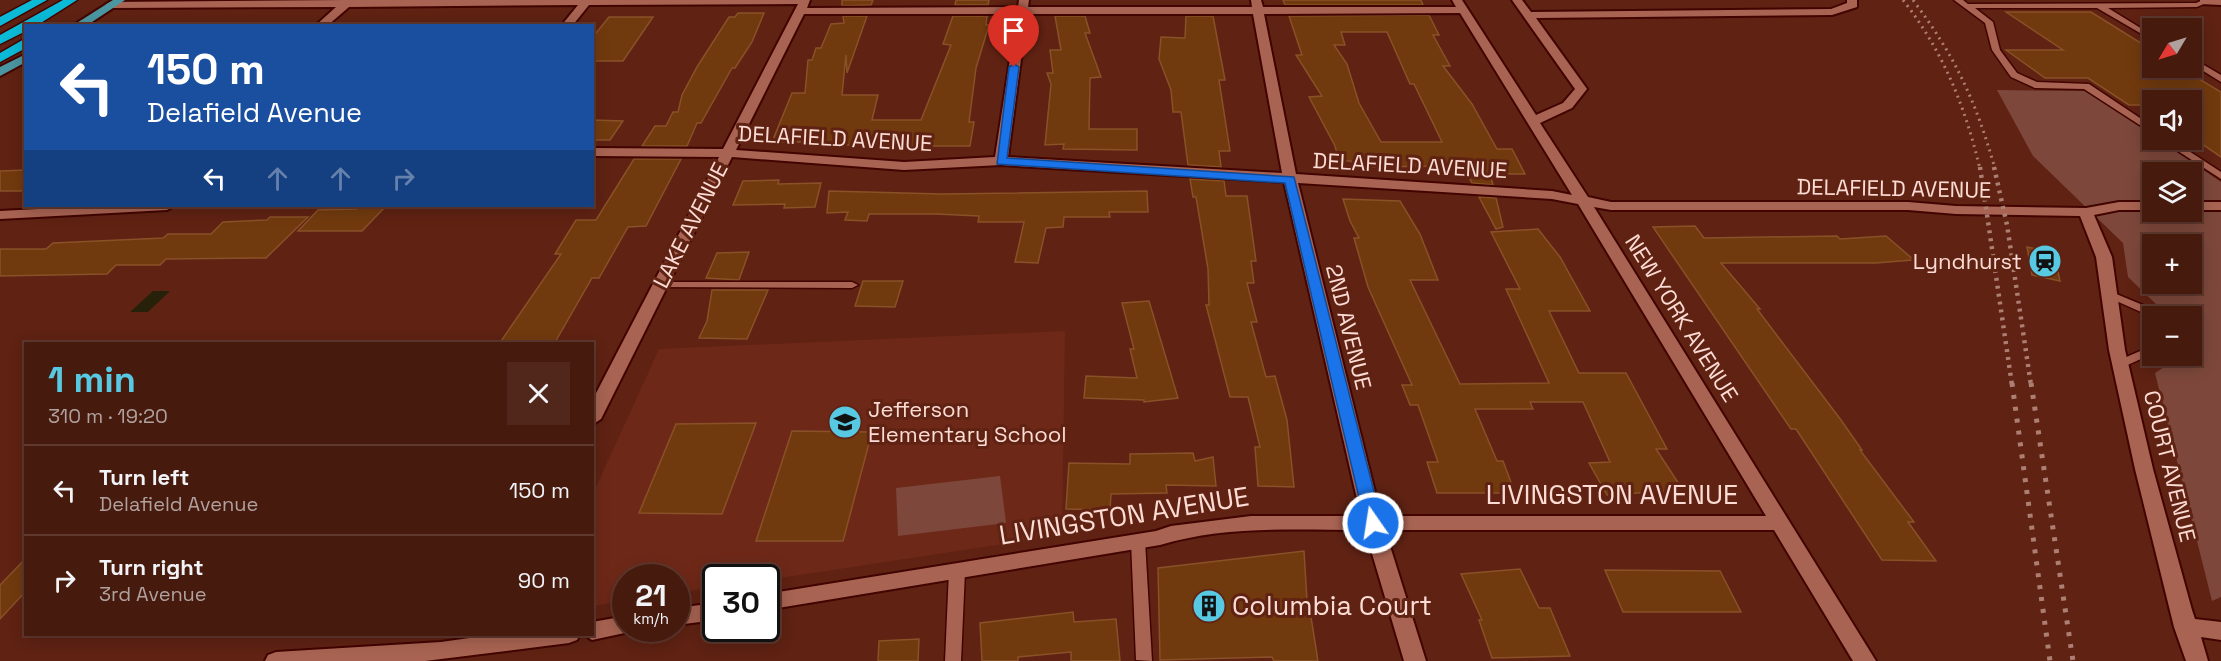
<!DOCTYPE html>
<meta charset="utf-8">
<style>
body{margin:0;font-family:"Space Grotesk",sans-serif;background:#51271c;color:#f1f3f6;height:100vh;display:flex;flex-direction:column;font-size:22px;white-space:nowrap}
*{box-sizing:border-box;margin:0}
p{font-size:20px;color:#b0a19e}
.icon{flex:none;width:33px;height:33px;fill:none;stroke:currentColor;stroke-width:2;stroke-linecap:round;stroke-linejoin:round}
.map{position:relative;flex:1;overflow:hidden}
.sheet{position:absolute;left:24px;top:342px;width:570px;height:294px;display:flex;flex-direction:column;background:#471a0e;border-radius:0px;box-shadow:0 3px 15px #0003,0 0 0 2px #5f382e}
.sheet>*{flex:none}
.hud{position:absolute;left:24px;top:24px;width:570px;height:183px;border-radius:0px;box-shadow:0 3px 15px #0003,0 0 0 2px #5f382e;background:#1a4fa0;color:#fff;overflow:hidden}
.needle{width:39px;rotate:232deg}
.fabs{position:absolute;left:2142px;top:18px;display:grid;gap:12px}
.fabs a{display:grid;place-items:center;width:60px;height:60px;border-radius:0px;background:#471a0e;box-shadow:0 3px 15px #0003,0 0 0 2px #5f382e;font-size:30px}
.speed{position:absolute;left:612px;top:564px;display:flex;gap:12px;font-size:30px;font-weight:700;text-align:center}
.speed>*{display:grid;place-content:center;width:78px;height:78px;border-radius:50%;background:#471a0e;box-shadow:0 3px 15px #0003,0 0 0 2px #5f382e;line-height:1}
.speed small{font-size:15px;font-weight:400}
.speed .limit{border:3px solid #111;border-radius:9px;background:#fff;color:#111}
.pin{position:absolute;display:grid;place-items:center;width:51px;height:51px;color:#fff;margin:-62px -26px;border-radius:50% 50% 50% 0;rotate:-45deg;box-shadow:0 0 6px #0007}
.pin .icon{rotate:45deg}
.me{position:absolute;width:66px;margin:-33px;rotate:347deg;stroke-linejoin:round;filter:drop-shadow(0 0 4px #0008)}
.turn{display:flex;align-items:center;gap:21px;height:126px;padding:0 24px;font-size:27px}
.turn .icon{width:78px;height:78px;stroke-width:2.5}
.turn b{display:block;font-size:42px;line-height:51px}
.lanes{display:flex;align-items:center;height:57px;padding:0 24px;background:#0003;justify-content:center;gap:30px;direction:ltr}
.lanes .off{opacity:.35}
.round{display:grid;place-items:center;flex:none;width:63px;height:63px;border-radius:0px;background:#51271c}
.overview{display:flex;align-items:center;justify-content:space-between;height:102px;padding:0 24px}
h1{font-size:36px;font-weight:800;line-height:45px;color:#57c9e2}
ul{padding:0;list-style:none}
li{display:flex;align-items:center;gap:18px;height:90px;padding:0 24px;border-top:2px solid #5f382e}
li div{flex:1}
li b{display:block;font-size:22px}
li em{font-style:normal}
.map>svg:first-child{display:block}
.built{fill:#6e2818}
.green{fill:#7d483b;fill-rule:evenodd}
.water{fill:#282109}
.building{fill:#713a0e;stroke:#895128;stroke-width:1.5;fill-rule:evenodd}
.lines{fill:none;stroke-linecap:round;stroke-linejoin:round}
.service-casing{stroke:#410400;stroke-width:3}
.minor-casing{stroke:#410400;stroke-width:4}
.primary-casing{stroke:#410400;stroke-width:4}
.motorway-casing{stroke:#410400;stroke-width:3}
.service{fill:#a86352;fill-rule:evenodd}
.minor{fill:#a86352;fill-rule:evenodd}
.primary{fill:#4a97a2;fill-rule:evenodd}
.motorway{fill:#0bbad7;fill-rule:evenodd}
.rail-far2{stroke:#ad7f73;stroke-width:3;stroke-dasharray:2 4.5;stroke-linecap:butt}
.rail-far1{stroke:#ad7f73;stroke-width:4.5;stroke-dasharray:3 5;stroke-linecap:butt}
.rail{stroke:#ad7f73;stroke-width:5;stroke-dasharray:4 8;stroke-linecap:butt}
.route{fill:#1a73e8;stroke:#114b97;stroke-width:1.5}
.labels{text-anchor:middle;stroke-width:6;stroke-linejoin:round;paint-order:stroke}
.street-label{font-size:22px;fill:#fcdcd4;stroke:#5f2213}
.poi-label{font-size:22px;fill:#fcdcd4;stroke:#5f2213;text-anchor:end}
.near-street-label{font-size:27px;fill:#fcdcd4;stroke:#5f2213}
.near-poi-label{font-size:27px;fill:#fcdcd4;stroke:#5f2213;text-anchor:start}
</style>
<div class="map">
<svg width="2221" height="661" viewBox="0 0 2221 661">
<rect width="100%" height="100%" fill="#5f2213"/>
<path class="built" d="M1065 331 1062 535 767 580 766 578H716L715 587 677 593 676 578H626L625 601 593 606V494L659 349Z"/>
<g class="green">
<path d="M1997 90 2088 91 2152 135V140H2159L2221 182V597L2212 601 2155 373 2176 359 2175 356H2192V316H2163L2157 305 2128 277 2123 243 2033 156ZM2152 172H2192V212H2152ZM2152 244H2192V284H2152Z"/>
<path d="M1000 476 1006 523 898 536 896 488Z"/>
</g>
<path class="water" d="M153 291H170L148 312H130Z"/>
<g class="building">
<path d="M842 0H873L871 5 842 6Z"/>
<path d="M956 0H989L988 5H955Z"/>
<path d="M1283 0H1421L1423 5H1285Z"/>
<path d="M2006 12H2091L2152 50V68H2181L2221 92V157L2192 137V100H2152V105H2129L2088 78H2045L2006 50H2063Z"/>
<path d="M738 13H764L752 42 735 68H732L701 123H697L687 146H642L655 126H666L673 112H678L682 95 697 67 729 17H735Z"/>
<path d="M1429 15 1439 35H1433L1450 66H1443L1472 104 1497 149H1512L1525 174H1490L1493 185 1472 183 1463 166 1353 167 1351 161H1339L1335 146 1309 97 1322 96 1296 55H1302L1289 16ZM1341 32H1387L1410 84H1414L1442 142H1381L1359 103 1347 64 1334 45H1345Z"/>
<path d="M843 16H867L847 73 846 55 842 95H878L872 120H921L951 45 943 44 953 16H987L986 25H989L976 68 969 122H974L970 146H895L889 145 890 142 850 145 826 144 827 142H772L792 93H805L808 60H812L816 48H821L831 24 844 23Z"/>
<path d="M1055 16H1085L1090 33H1085L1101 77 1090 78 1089 129H1137V150L1063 149 1064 144 1045 145 1051 84 1047 73H1053L1050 50H1061Z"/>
<path d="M1186 16H1213L1225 80H1219L1230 151H1219L1221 167 1188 165 1181 112H1173L1171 90 1159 59 1161 37 1185 38Z"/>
<path d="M609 17H653L623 61H592V38Z"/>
<path d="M592 120 623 121 610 140H592Z"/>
<path d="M634 159H681L646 226 628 227 599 278H592L554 344H499L561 254H555L576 220H596Z"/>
<path d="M26 170V191H0V171Z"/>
<path d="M1190 179 1224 181 1226 196H1247L1256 261H1251L1254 283H1247L1257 322H1251L1266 377 1275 376 1287 420 1294 487 1258 486 1255 447H1260L1248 397H1230L1206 305H1209L1208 269 1196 197H1193Z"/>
<path d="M779 180 778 184 821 183 815 207 784 208 785 204 733 205 743 181Z"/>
<path d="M829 191 942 194 1147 191 1148 212H1109L1110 217H1064L1063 227 1046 228 1038 263 1015 262 1024 222H978L979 216 936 214H869L867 221 845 220 848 212 827 213Z"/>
<path d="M1479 197 1496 198 1503 227 1496 229Z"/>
<path d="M1343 199 1400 201 1420 234 1438 280H1410L1460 384 1549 383 1506 289H1520L1491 232 1538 229 1560 257 1590 311H1549L1579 373H1626L1667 449H1656L1683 490 1607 495 1589 463 1610 462 1583 402H1530L1533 409H1475L1497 461H1503L1515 493H1437L1427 462H1438L1418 405H1410L1402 385H1412L1368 287 1354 238H1359L1350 221Z"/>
<path d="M360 206H386L362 231H298L318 210 357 209Z"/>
<path d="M270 217H308L266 258 166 259 160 265H116L107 274 0 276V249H46L53 243 163 238 168 234H211L223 222 267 220Z"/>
<path d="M1695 226 1704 238 1837 236 1840 239 1886 236 1914 260 1876 263H1721L1760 309H1757L1841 420 1862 450H1860L1914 522H1908L1936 561 1882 560 1796 429H1791L1653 227Z"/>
<path d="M2027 247 2054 253 2060 281 2032 275Z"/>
<path d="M749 252 739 280 706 278 717 253Z"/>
<path d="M863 281H903L895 307 855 306Z"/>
<path d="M712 290H768L747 339 699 338 707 321Z"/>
<path d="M1149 301 1178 398 1144 402V400L1084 398 1086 376 1137 378 1130 349H1134L1122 303Z"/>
<path d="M756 423 722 514 639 513 676 424Z"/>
<path d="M792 431 872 432 843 541H756Z"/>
<path d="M1193 453 1195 461 1213 457 1216 486 1166 485 1167 493 1111 494 1110 510 1066 509 1069 463 1130 464V454Z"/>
<path d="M1304 551 1308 617H1311L1318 661H1274L1272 657 1160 660 1158 568Z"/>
<path d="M26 558V591L0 619V585Z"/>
<path d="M1520 569 1539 608H1550L1570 656 1492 658 1479 620H1482L1461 574Z"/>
<path d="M1605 570 1720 571 1741 612H1623Z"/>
<path d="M1073 612 1074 622 1116 619 1120 661H1071V652L1018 657V661H982L980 623Z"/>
<path d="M919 639 918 661H878L879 641Z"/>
</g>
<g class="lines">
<g class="service-casing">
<g id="service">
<path d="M1954 0H1963L1968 4 2196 3 2203 0 2208 2 2197 7 2108 8 2152 35V40L2097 8H1975L1993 22 2000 50 2017 73 2037 82 2089 84 2152 126V133L2084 89 2035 88 2011 77 1992 50 1985 23Z"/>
<path d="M2192 58 2221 75V82L2192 64Z"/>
<path d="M2161 140H2172L2221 172V179Z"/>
<path d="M660 282H852L858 285 852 288 656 287 654 285Z"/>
<path d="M2109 291 2150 308 2153 316 2152 343 2146 339 2141 312 2105 296 2103 294Z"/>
<path d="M2152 346V354L2121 368 2115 364 2117 361Z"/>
<path d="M1138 536 1143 537 1145 541 1152 661 1136 660 1131 541 1133 537Z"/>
<path d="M957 565 962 567 965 571 961 661H945L949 571 952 567Z"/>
</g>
</g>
<g class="minor-casing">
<g id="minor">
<path d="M346 0H810L807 8 1018 7 1019 0H1029L1028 7H1252L1251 0H1261L1263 7H1456L1452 0H1462L1536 115 1563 103 1575 89 1512 0H1522L1531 12 1831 9 1847 3V0H1857V7L1832 15 1536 18 1587 89 1572 108 1540 123 1588 197 1611 202H1908L1956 206 2086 208 2119 202H2152V210H2119L2094 215 2112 257 2125 350 2153 469 2192 610 2195 619 2221 622V640L2201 637 2208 661H2186L2174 627 2135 469 2109 350 2096 257 2080 216 1956 214 1908 210H1611L1594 207 1876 661H1853L1774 530H1385L1426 661H1404L1365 530C1297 530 1226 525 1160 545L766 610V594L1156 531 1171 526 1251 516H1361L1284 182 1001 165 904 170 732 157 601 419 592 425V401L719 157 592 156V148L723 149 798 4 589 5 572 26H561L578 5 349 7 327 26H315L336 7 110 8 105 5 110 2ZM1460 13 1572 195 1552 191 1296 174 1264 14ZM804 14H1017L995 157 904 162 736 150ZM1027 14H1253L1282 173 1008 157ZM1298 183 1552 199 1578 204 1766 516H1381Z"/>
<path d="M2200 0H2221V5L2200 4Z"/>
<rect x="2192" y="202" width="29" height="8"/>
<path d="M96 206H174L167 210 0 219V211Z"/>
<path d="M716 603V620L676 625V608Z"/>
<path d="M626 616V628H635L634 631 592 640 583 634H592V622Z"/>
<path d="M498 634H580L577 640 569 643 425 661H265L268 655 276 652 441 642Z"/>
</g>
</g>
<g class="primary-casing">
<g id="primary">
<path d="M113 0H125L86 26H72Z"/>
<path d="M26 54V62L0 76V67Z"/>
</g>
</g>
<g class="motorway-casing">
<g id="motorway">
<path d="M32 0H47L0 26V17Z"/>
<path d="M63 0H77L36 26H26V31L0 44V35Z"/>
<path d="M26 38V48L0 62V53Z"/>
</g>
</g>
<use href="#service" class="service"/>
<use href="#minor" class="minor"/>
<use href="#primary" class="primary"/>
<use href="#motorway" class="motorway"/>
<g class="rail-far2">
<path d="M1903 0C1943 51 1965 106 1980 169"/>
<path d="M1913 0C1955 56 1976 101 1995 169"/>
</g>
<g class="rail-far1">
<path d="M1980 167 2012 385"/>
<path d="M1994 167 2007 225 2031 385"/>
</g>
<g class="rail">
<path d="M2012 383 2050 661"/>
<path d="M2031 383 2073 661"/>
</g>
</g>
<path class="route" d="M1014 64 1019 67 1007 158 1294 177 1382 523 1379 527 1373 529 1365 523 1285 183 997 164 1009 67Z"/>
<defs>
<g id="station-disc" transform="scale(1.725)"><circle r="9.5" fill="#57c9e2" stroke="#5f2213"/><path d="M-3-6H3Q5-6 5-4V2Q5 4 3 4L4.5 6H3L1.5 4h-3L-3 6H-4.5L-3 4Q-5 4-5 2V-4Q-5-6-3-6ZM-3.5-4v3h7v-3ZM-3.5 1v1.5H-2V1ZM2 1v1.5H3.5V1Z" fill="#111"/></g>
<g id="school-disc" transform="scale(1.725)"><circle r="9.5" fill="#57c9e2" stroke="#5f2213"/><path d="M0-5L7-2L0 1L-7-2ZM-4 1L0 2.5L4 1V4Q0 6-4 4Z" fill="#111"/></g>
<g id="building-disc" transform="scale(1.725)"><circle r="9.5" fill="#57c9e2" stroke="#5f2213"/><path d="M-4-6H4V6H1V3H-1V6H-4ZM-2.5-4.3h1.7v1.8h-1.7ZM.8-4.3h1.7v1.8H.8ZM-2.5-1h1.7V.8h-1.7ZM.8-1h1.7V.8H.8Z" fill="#111"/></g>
</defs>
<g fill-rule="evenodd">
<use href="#station-disc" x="2045" y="261"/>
<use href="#school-disc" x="845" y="422"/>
<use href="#building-disc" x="1209" y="606"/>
</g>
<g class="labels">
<g class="street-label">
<text transform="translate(835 138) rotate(3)" y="8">DELAFIELD AVENUE</text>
<text transform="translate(1410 165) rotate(3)" y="8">DELAFIELD AVENUE</text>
<text transform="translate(1894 188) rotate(1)" y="8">DELAFIELD AVENUE</text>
<text transform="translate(690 225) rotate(-63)" y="8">LAKE AVENUE</text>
<text transform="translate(1682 318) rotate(58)" y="8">NEW YORK AVENUE</text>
<text transform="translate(1349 327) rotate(76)" y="8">2ND AVENUE</text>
<text transform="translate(2170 466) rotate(76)" y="8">COURT AVENUE</text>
</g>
<g class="poi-label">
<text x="2022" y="269">Lyndhurst</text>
<text x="868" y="417" text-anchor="start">Jefferson<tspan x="868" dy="25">Elementary School</tspan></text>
</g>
<g class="near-street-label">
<text x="1612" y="504">LIVINGSTON AVENUE</text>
<text transform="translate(1124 516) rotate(-9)" y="9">LIVINGSTON AVENUE</text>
</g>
<g class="near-poi-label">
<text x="1232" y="615">Columbia Court</text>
</g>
</g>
</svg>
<div class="fabs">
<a><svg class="needle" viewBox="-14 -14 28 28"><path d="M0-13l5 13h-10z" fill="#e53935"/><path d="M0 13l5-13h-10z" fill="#b0a19e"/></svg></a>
<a><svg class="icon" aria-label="sound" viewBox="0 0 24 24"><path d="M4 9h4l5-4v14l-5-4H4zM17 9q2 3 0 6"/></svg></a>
<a><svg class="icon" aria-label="layers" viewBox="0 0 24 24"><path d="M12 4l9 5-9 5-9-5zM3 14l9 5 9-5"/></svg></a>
<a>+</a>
<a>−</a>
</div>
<div class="speed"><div>21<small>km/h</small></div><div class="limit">30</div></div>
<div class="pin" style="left:1014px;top:67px;background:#d93025"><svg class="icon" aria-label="arrive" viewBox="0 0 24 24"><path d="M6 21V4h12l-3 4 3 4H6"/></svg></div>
<svg class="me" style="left:1373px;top:523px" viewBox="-20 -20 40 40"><circle r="17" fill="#1a73e8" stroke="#fff" stroke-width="3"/><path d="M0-11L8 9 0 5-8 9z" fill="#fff"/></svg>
<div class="hud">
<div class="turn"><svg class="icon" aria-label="left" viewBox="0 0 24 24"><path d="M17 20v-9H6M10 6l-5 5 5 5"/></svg><div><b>150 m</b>Delafield Avenue</div></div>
<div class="lanes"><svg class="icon" aria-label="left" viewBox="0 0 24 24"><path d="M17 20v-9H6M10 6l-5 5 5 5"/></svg><svg class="icon off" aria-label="ahead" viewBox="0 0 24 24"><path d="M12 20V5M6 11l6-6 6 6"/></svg><svg class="icon off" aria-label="ahead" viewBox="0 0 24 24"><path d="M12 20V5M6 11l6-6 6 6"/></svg><svg class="icon off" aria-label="right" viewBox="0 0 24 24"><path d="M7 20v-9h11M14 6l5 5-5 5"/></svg></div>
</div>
<section class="sheet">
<div class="overview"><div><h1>1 min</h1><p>310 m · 19:20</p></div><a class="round"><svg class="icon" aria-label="close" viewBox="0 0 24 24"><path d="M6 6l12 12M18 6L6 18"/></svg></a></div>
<ul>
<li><svg class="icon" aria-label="left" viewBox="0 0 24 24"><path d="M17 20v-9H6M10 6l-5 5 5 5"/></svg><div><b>Turn left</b><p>Delafield Avenue</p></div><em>150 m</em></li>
<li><svg class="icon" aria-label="right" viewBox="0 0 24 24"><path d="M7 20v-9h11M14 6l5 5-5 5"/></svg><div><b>Turn right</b><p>3rd Avenue</p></div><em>90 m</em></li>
</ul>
</section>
</div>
